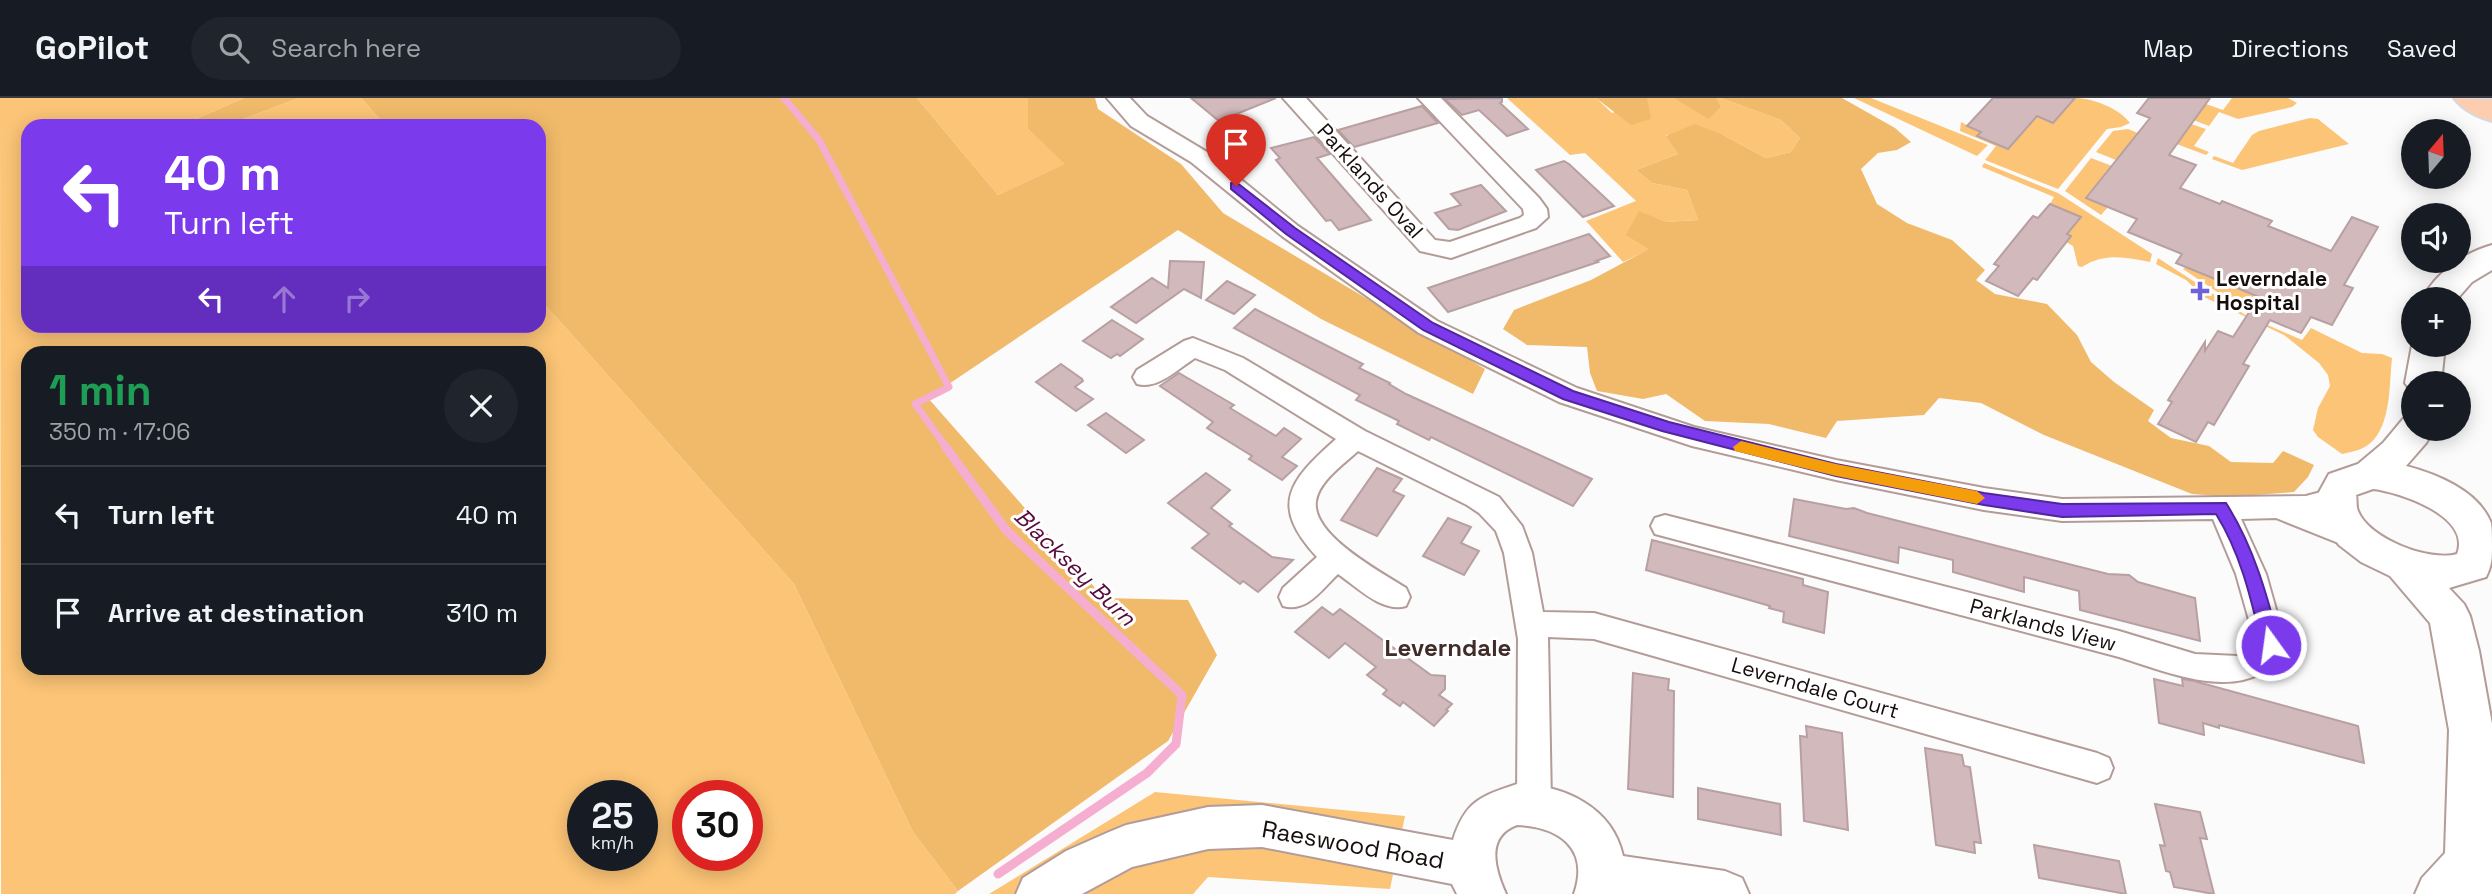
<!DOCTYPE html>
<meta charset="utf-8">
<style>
body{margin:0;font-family:"Space Grotesk",sans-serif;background:#20242c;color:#f1f3f6;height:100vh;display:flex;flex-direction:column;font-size:26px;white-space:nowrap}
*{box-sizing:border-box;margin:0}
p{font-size:23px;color:#9ea1a6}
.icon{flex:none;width:38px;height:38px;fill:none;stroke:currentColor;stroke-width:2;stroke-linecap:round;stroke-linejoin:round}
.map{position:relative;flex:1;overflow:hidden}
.drawer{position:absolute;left:21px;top:248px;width:525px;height:329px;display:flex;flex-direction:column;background:#171b24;border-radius:21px;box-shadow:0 4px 18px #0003}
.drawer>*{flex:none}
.top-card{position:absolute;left:21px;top:21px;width:525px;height:214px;border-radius:21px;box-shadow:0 4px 18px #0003;background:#7c3aed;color:#fff;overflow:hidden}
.needle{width:46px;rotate:19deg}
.fabs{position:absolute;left:2401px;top:21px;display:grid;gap:14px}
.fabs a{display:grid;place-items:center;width:70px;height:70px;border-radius:50%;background:#171b24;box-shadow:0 4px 18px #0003;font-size:35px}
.speed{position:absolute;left:567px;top:682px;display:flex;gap:14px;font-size:35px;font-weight:700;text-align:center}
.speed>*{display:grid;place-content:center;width:91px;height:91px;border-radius:50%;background:#171b24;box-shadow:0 4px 18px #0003;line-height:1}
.speed small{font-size:18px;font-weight:400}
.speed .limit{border:10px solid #d22;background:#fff;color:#111}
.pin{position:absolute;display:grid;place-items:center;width:60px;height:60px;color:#fff;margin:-72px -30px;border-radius:50% 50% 50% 0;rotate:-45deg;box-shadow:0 0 7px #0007}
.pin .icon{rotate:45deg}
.me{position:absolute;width:77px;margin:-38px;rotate:346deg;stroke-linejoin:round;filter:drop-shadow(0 0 5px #0008)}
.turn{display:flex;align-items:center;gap:24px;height:147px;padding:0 28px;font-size:32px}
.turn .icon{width:91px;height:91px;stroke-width:2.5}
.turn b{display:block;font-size:49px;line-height:60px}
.lanes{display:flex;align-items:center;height:66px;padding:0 28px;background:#0003;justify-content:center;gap:35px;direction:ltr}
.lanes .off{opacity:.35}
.round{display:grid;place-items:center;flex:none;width:74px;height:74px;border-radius:37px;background:#20242c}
.headline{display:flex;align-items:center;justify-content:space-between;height:119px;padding:0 28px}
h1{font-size:42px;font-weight:700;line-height:52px;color:#1e9e55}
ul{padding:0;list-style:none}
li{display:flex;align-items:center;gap:21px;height:98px;padding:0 28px;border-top:2px solid #363941}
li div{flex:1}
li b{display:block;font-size:26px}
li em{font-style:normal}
header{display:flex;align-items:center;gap:42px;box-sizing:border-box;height:98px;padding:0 35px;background:#171b24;border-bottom:2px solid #363941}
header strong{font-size:33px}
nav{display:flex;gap:38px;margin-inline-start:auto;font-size:24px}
.search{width:490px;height:63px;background:#20242c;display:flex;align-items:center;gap:18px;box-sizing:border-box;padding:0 24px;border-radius:38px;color:#9ea1a6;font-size:26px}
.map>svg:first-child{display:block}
.green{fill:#fbc476;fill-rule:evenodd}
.forest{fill:#f0ba6a}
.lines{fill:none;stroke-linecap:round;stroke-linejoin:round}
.stream-far1{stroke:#f5aed0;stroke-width:7}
.stream{stroke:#f5aed0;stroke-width:9}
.building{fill:#d2b9bc;stroke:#b8a0a2;stroke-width:2}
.street-casing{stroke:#b39c97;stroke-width:4}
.secondary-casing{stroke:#b39c97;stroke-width:4}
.primary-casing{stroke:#dad8d8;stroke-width:4}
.street{fill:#fff;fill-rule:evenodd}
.secondary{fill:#fff;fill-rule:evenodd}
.primary{fill:#fccdae;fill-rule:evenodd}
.route{fill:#7c3aed;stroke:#51269a;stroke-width:2}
.slow{fill:#f59e0b}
.poi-dot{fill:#6e61db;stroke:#fff;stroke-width:2.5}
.labels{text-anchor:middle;stroke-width:6;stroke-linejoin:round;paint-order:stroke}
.street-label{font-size:21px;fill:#160e0c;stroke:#fff}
.poi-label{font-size:21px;font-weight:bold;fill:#160e0c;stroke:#fff;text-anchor:start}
.water-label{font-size:23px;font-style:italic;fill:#580c3b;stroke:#fff}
.quarter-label{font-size:24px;font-weight:bold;fill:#402d29;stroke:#fff}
.near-street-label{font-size:24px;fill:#160e0c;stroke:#fff}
</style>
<header>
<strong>GoPilot</strong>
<div class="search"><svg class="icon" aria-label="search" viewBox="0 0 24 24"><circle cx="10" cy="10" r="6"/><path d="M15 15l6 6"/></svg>Search here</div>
<nav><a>Map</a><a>Directions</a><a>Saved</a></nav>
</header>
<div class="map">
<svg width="2492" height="796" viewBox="0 0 2492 796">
<rect width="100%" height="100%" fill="#fbfbfb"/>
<g class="green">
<path d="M0 0H244L180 28H28V228H539V200L794 486 913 734 958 793 955 796H1ZM28 256H539V570H28ZM583 698H642V758H583ZM688 698H747V758H688Z"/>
<path d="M299 0H361L386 28H225Z"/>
<path d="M917 0H1028V31L1066 66 998 97Z"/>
<path d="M1507 0H1596L1612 15 1646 5 1647 0H1673L1709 20 1721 9 1717 0H1721L1781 22 1800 40 1791 54 1766 60 1723 37H1666L1678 56 1636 72 1652 85 1687 92 1698 122 1665 124 1650 151 1623 164 1586 123 1636 103 1585 55 1570 57Z"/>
<path d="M1854 0H1871L1988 47 1977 58Z"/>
<path d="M2075 0C2092 0 2119 10 2130 25L2121 29 2107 31 2058 91 1985 62 1996 48 1960 33 1961 24 1981 34 1978 38 2008 51 2037 18 2053 25Z"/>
<path d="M2232 0H2288L2297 5 2292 9 2238 21 2219 14 2209 28 2193 22 2206 6 2223 12Z"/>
<path d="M2310 20 2318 21 2349 46 2242 72 2212 61 2214 58 2233 65 2252 37 2259 33Z"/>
<path d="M2191 26 2206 31 2194 48 2209 54 2206 57 2166 42Z"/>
<path d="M2128 31 2145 38 2140 45 2132 43 2116 62 2096 54 2113 33Z"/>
<path d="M2091 60 2112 68 2086 99 2108 109 2101 117 2065 93Z"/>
<path d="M1984 65 2058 95 2152 156 2150 164C2125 159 2104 155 2082 169L2078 168 2073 148 2066 144 2067 136 2080 119 2050 106 2054 99 1982 69Z"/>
<path d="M2158 160 2247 218 2302 242 2311 230 2362 255 2382 256 2392 260C2389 286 2392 336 2363 350 2357 353 2349 354 2342 356L2318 339 2313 332 2318 310 2330 288 2328 277 2319 265 2284 237 2204 199 2186 182 2156 166Z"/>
<path d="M2186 169 2257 199 2247 214 2183 171Z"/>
<path d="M1155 694 1405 718 1390 791 1208 779 1193 796H989Z"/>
</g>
<g class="forest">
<path d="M244 0H299L225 28H180Z"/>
<path d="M361 0H917L998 97 1065 66 1028 31V0H1095L1098 11 1181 66 1223 115 1485 271 1473 296 1321 221 1178 132 928 300 1104 500 1188 502 1217 557 1168 643 958 793 913 734 794 486 539 200V28H386Z"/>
<path d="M1596 0H1647L1651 21 1631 27Z"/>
<path d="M1673 0H1717L1721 9 1709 21Z"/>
<path d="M1721 0H1842L1895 30 1911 44 1897 52 1878 55 1861 71 1877 106 1907 125 1952 142 1985 172 1976 182 1995 196 2047 206 2077 237 2091 264 2114 284 2154 312 2148 323 2171 340 2209 348 2231 364 2273 365 2283 353 2314 367 2308 379 2294 394 2231 399 2192 396 2044 337 1981 305 1939 300 1924 317 1837 323 1826 340 1769 326 1705 323 1666 296 1643 301 1597 293 1590 275 1587 249 1527 247 1503 231 1514 212 1591 182 1649 151 1626 137 1639 113 1665 124 1698 122 1687 92 1652 85 1636 72 1678 56 1666 38 1695 26 1723 37 1766 60 1791 54 1800 40 1781 22Z"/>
</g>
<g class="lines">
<path class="stream-far1" d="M784 0 819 42 949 289 915 306 946 349"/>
<path class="stream" d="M945 348 1006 432 1182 597 1176 646 1147 675 998 776"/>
</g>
<g class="building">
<path d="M1191 0H1276L1219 23Z"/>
<path d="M1502 0V4L1500 5 1528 31 1507 38 1479 12 1462 17 1445 1Z"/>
<path d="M1993 0H2075L2053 25 2037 18 2008 51 1977 38 1981 34 1967 28Z"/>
<path d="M2149 0H2210L2169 57 2196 67 2180 90 2220 106 2222 103 2272 123 2268 128 2331 153 2352 119 2378 129 2344 187 2353 190 2332 227 2311 219 2301 235 2270 222 2243 266 2249 268 2214 327 2208 324 2196 344 2158 326 2172 304 2168 302 2205 244V253L2218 233 2233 239 2259 199 2176 165 2182 156 2128 134 2137 121 2086 100 2150 20 2137 15Z"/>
<path d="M1422 8 1438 25 1354 49 1338 32Z"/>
<path d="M1314 39 1330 56 1317 60 1371 122 1339 132 1331 122 1326 123 1276 62 1280 60 1271 50Z"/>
<path d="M1564 63 1569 66 1614 108 1583 119 1536 72Z"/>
<path d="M1481 87 1506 113 1458 132 1449 131 1435 115 1461 107 1451 96Z"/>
<path d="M2050 106 2081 119 2067 136 2071 138 2037 182 2033 180 2018 198 1986 183 1999 168 1994 166 2024 129 2033 118 2038 120Z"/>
<path d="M1589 136 1610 158 1596 163 1598 164 1448 214 1428 190Z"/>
<path d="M1170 163 1204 164 1201 200 1184 191 1136 225 1111 209 1152 180 1168 190Z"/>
<path d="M1227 183 1255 197 1234 216 1206 202Z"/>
<path d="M1255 211 1363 266 1359 270 1390 285 1389 286 1406 296 1592 381 1573 408 1431 339 1429 342 1397 326 1399 323 1356 302 1360 297 1234 230Z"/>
<path d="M1112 222 1143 241 1120 258 1117 256 1111 260 1083 243Z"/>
<path d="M1061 266 1082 281 1083 283 1075 289 1093 301 1076 313 1036 284Z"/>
<path d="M1179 275 1234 307 1230 310 1276 338 1284 330 1301 341 1282 359 1297 368 1282 382 1249 361 1252 358 1207 330 1213 324 1160 288Z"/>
<path d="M1106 315 1144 342 1126 355 1088 327Z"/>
<path d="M1377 370 1402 381 1393 393 1404 398 1377 438 1341 422Z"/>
<path d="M1206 375 1230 392 1211 410 1232 426 1229 428 1272 459 1293 462 1258 494 1243 483 1240 486 1192 450 1209 436 1168 405Z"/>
<path d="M1794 401 1846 411 1854 410 1867 415 2108 476 2129 477 2138 484 2195 500 2200 543 2080 512 2079 493 2024 479V494L1953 474V462L1899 449 1898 465 1789 438Z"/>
<path d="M1448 420 1471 429 1461 445 1479 453 1464 477 1423 458Z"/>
<path d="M1652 442 1803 481V487L1828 494 1824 535 1783 524 1784 514 1769 510 1770 508 1646 472Z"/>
<path d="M1322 509 1333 517 1340 511 1431 577 1445 578V591L1439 597 1452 606 1446 612 1448 613 1434 628 1403 604 1400 608 1383 596 1387 592 1367 577 1376 569 1345 545 1329 560 1295 534Z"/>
<path d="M1633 575 1669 581 1668 592 1674 593 1673 699 1628 691Z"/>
<path d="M2154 581 2183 588 2182 581 2194 583 2358 628 2364 665 2219 627V630L2203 625 2204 637 2159 625Z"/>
<path d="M1806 628 1842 635 1848 732 1804 723 1800 638 1807 639Z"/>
<path d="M1925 650 1962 657 1964 668 1970 669 1981 745 1974 744 1975 755 1936 747Z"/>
<path d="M1698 690 1780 706 1781 737 1698 721Z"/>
<path d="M2155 706 2200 714 2207 741 2200 740 2214 796 2174 789 2170 774 2166 773 2160 747 2165 748Z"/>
<path d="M2034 747 2119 763 2126 796 2039 780Z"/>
</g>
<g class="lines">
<g class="street-casing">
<g id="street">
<path d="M1107 0H1130L1147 18 1207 54 1298 128 1437 223 1577 290 1694 329 1836 362 1984 390 2062 401 2306 398 2336 390 2346 393 2350 401 2346 409 2322 415 2371 435 2375 443 2371 451 2361 454 2276 420 2241 421 2266 476 2286 547C2254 612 2171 575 2119 559L1655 436 1651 428 1655 420 1665 417 2119 533 2195 556 2238 558 2255 543 2236 476 2213 421 2062 423 1984 412 1836 382 1692 348 1559 304 1419 235 1282 138 1191 64 1131 28Z"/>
<path d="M1283 0H1306L1435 142 1450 144 1520 120 1524 117 1523 111 1418 0H1441L1539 100 1547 111 1548 119 1536 130 1451 160 1420 153Z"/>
<path d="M1193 240 1243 260 1365 333 1499 399 1522 428 1532 455 1543 514 1594 515 2097 655 2109 660 2113 670 2109 680 2097 685 1594 541 1548 539 1551 705 1546 716 1534 720 1522 716 1517 705 1518 541 1504 455 1496 433 1479 415 1467 407 1358 353C1344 366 1319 383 1316 403 1311 437 1381 474 1406 490L1410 499 1406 508C1382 515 1357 489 1338 476 1322 491 1307 515 1283 508L1279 499 1283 490 1317 459C1269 407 1289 383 1336 341L1225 272 1195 260C1178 271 1157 292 1137 286L1133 279 1137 272 1184 243Z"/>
</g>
</g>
<g class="secondary-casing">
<g id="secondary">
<path d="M2492 147V172L2472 184 2457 201H2422C2437 174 2463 155 2492 147Z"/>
<path d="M2413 242V247H2445L2441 285H2413V295L2405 285Z"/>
<path d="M2413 318V331H2434L2426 345 2406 368C2436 376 2478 392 2491 425 2492 431 2492 440 2492 447 2492 460 2492 467 2486 479L2449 490 2464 506 2470 518 2479 553 2492 626V796H2415L2422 780 2445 755 2449 632 2430 525 2390 478 2361 464 2339 447 2325 427 2319 417 2318 396 2329 376 2358 366 2383 345 2403 321ZM2373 391C2399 394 2472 418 2457 456 2430 464 2369 441 2358 413 2356 409 2357 401 2356 397Z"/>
<path d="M1517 686C1563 687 1612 708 1623 758L1725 773 1742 780 1749 796H1574C1590 750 1559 729 1517 727 1484 739 1496 774 1506 796H1457L1452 786 1262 749 1208 751 1132 769 1082 796H1016L1023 780 1066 753 1109 734 1126 727 1208 709 1262 707 1453 742C1465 703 1481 698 1517 686Z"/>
</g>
</g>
<g class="primary-casing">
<path id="primary" d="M2454 0 2492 2V23C2478 19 2463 12 2454 0Z"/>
</g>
<use href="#street" class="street"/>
<use href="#secondary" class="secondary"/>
<use href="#primary" class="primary"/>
</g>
<path class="route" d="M1236 84 1295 130 1433 225 1573 293 1669 324 1836 366 1984 395 2062 406 2226 405C2254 449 2267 497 2280 547L2277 552 2271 554 2265 552 2262 547C2251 501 2241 456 2216 416L2062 419 1984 407 1836 378 1662 333 1563 301 1423 232 1286 136 1231 91V85Z"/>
<path class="slow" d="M1741 343 1836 366 1977 393 1985 400 1977 406 1836 378 1735 353 1733 349Z"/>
<path class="poi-dot" d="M2196.5 182.5h7v7h7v7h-7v7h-7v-7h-7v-7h7z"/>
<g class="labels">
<g class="street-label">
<text transform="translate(1370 83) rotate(48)" y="7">Parklands Oval</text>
<text transform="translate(2043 527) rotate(15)" y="7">Parklands View</text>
<text transform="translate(1815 590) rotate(16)" y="7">Leverndale Court</text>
</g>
<g class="poi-label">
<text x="2216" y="188">Leverndale<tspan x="2216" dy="24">Hospital</tspan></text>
</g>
<g class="water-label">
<text transform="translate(1075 469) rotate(44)" y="8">Blacksey Burn</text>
</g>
<g class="quarter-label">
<text x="1448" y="558">Leverndale</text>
</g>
<g class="near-street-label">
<text transform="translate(1353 747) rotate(10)" y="8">Raeswood Road</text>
</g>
</g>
</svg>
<div class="fabs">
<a><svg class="needle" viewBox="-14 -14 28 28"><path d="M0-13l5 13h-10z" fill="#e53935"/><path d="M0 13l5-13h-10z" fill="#9ea1a6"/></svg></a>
<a><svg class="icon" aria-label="sound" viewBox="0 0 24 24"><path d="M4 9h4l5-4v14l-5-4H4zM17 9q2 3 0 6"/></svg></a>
<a>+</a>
<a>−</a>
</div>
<div class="speed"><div>25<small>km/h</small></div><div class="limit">30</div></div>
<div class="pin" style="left:1236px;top:88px;background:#d93025"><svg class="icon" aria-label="arrive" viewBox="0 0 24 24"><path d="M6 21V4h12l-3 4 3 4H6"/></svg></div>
<svg class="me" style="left:2271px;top:547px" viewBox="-20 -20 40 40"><circle r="17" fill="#7c3aed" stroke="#fff" stroke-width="3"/><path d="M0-11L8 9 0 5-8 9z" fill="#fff"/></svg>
<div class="top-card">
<div class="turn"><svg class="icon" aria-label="left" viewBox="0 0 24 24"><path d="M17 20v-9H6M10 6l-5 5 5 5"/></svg><div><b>40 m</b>Turn left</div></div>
<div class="lanes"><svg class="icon" aria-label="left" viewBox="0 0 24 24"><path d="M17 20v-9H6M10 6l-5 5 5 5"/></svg><svg class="icon off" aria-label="ahead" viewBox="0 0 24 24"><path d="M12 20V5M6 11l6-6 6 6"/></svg><svg class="icon off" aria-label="right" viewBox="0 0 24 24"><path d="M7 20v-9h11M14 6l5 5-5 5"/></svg></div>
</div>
<section class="drawer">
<div class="headline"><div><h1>1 min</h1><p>350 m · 17:06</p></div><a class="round"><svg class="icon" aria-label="close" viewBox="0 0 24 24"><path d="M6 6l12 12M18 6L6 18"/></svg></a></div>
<ul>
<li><svg class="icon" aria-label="left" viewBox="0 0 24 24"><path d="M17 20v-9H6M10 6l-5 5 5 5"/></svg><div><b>Turn left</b></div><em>40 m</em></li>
<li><svg class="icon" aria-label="arrive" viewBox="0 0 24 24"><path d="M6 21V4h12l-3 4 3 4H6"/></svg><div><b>Arrive at destination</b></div><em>310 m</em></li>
</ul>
</section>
</div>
